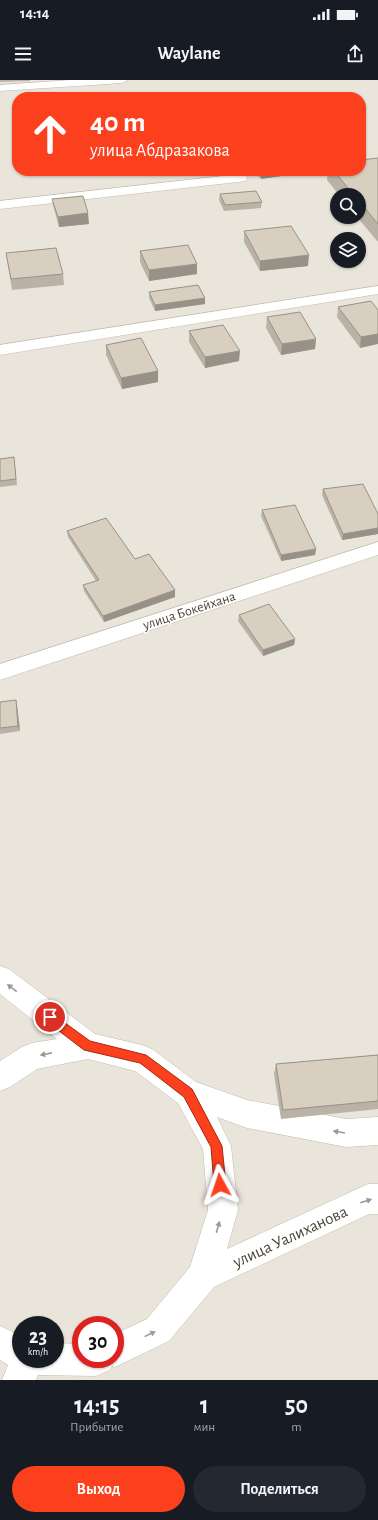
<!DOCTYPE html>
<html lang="ru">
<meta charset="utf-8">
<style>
body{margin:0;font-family:"Alegreya Sans",sans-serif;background:#242831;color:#f1f3f6;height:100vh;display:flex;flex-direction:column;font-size:15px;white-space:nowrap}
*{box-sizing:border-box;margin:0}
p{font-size:13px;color:#9ea1a6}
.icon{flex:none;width:22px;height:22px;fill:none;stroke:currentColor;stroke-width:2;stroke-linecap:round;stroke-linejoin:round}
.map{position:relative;height:1300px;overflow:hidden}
.sheet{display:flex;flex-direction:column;background:#171b24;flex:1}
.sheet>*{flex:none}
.hud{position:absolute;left:12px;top:12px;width:354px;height:84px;border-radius:16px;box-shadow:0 1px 3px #0004;background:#fc3f1d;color:#fff;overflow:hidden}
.fabs{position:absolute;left:330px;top:108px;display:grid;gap:8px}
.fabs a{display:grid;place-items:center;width:36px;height:36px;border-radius:50%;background:#171b24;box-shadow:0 1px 3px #0004;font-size:20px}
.speed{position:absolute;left:12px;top:1236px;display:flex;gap:8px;font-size:20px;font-weight:700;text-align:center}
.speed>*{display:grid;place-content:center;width:52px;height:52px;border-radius:50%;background:#171b24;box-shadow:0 1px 3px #0004;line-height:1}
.speed small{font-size:10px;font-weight:400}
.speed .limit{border:6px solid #d22;background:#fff;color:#111}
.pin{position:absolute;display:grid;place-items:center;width:34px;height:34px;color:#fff;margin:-17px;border:2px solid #fff;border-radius:50%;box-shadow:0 1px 4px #0007}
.me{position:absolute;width:44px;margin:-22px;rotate:355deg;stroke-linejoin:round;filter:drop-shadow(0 0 3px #0008)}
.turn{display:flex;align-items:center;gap:14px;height:84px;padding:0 12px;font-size:18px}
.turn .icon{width:52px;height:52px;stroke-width:2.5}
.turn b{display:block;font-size:28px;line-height:34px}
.eta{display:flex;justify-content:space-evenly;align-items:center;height:68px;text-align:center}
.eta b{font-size:24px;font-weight:700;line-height:28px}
.primary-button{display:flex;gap:8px;margin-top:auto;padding:8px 12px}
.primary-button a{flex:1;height:46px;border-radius:24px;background:#fc3f1d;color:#fff;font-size:16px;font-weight:700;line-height:46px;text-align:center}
.primary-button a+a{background:#242831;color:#f1f3f6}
.status{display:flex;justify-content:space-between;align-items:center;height:28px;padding:0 20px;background:#171b24;direction:ltr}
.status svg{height:11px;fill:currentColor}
header{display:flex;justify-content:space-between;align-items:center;height:52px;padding:0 12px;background:#171b24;font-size:18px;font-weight:700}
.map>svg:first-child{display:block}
.residential{fill:#eae5da;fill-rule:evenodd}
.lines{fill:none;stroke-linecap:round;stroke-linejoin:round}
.minor-casing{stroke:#c2bbae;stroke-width:1}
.minor{fill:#fff;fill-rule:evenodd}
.wall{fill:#bab2a6}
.shaded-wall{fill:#979187}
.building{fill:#d8cfc1;stroke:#979187}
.oneway{fill:#9c9892}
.route{fill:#fc3f1d;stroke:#a42913}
.labels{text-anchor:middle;stroke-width:3;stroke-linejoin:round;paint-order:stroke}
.street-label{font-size:14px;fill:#4b4439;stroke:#fff}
.near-street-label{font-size:17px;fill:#4b4439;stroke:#fff}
</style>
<div class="status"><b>14:14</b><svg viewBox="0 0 49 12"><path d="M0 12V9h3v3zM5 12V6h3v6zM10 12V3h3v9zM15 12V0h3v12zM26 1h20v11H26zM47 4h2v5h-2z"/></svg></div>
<header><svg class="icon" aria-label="menu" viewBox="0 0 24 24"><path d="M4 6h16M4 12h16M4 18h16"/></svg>Waylane<svg class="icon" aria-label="share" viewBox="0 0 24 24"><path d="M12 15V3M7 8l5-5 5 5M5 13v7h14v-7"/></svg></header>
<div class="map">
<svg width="378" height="1300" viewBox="0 0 378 1300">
<rect width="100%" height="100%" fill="#f6f3ec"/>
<path class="residential" d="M0 0H378V1300H0ZM17 17H361V91H17ZM337 115H359V137H337ZM337 159H359V181H337ZM21 1245H55V1279H21ZM81 1245H115V1279H81Z"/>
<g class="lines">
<g class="minor-casing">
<g id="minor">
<path d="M71 0H128L122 3 0 11V5Z"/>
<path d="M241 94 246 95 247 98 246 101 0 129V121Z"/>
<path d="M378 206V214L0 275V265Z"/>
<path d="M378 462V475L0 600V584Z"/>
<path d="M0 886 9 889 95 954 142 965 152 969 196 1002 247 1020 346 1039 378 1037V1065L346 1067 247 1048 217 1037 231 1066 238 1130 227 1169 368 1104H378V1134H369L214 1207 169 1261 115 1287 112 1286 110 1290 96 1296 38 1295 36 1300H2L8 1285 0 1280V1246L21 1256V1279H55V1263L81 1264V1279H115V1254L147 1239 190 1187 208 1130 203 1069 178 1023 135 991 88 979 37 989 10 1007 0 1011V981L22 967 32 963 57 959 0 914Z"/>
</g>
</g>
<use href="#minor" class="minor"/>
</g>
<g class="wall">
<path d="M0 0H30V1L0 2Z"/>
<path d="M378 78V162L357 137H359V115H339L327 100 328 91H361Z"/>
<path d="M254 91H295V94L261 99Z"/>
<path d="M220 114 262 122 261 128 224 131 219 120Z"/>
<path d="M52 119 89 144 59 147 54 129Z"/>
<path d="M244 151 308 186 260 191 244 162Z"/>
<path d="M140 171 197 194 149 201 140 182Z"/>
<path d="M6 173 63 194 64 205 12 210Z"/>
<path d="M149 212 205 224 155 231 149 218Z"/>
<path d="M371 221 360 268 337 237 338 227Z"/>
<path d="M267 237 316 259 315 269 281 275 266 248Z"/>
<path d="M189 251 239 281 205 288 189 262Z"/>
<path d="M106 265 158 291V302L122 309 106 275Z"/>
<path d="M14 377 17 405 0 407V379Z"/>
<path d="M323 409 378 434V454L342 460 322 415Z"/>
<path d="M262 430 316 469 315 475 281 481 261 436Z"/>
<path d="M67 451 135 479 175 517 104 542 84 511 83 505 96 501 68 457Z"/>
<path d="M239 535 295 559 294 565 263 576 238 541Z"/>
<path d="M16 620 17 626 20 651 0 654V622Z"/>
<path d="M378 975V1029L281 1039 274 994 276 984Z"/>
</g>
<g class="shaded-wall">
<path d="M277 91H295V94L261 99V93Z"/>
<path d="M88 133 89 144 59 147 58 137Z"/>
<path d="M309 175 308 186 260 191V181Z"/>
<path d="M197 184V194L149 201V190Z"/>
<path d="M205 218V224L155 231V225Z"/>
<path d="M378 254V264L360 268 361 257Z"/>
<path d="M316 259 315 269 281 275 282 264Z"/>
<path d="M240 271 239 281 205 288V277Z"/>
<path d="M158 291V302L122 309 121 298Z"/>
<path d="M378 448V454L342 460 343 454Z"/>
<path d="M316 469 315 475 281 481V475Z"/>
<path d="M175 510V517L104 542 103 536Z"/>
<path d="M295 559 294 565 263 576V570Z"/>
<path d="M16 620 17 626 20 651 18 646Z"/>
</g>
<g class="building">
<path d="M378 78V144L359 121V115H354L334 91H361V80Z"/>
<path d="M259 91H277L261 93Z"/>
<path d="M256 111 262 122 225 125 220 114Z"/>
<path d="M83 116 88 133 58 137 52 119Z"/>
<path d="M291 146 309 175 260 181 244 151Z"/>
<path d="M188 165 197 184 149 190 140 171Z"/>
<path d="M56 168 63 194 11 199 6 173Z"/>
<path d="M198 205 205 218 155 225 149 212Z"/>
<path d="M371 221 378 230V254L361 257 338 227Z"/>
<path d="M300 232 316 259 282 264 267 237Z"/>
<path d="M223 245 240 271 205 277 189 251Z"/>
<path d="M141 258 158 291 121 298 106 265Z"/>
<path d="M14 377 16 399 0 401V379Z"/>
<path d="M363 404 378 434V448L343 454 323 409Z"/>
<path d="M295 425 316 469 281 475 262 430Z"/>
<path d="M106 438 135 479 149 474 175 510 103 536 83 505 99 500 67 451Z"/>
<path d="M269 524 295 559 263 570 239 535Z"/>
<path d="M16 620 18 646 0 648V622Z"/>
<path d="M378 975V1021L283 1030 276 984Z"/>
</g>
<defs><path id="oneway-solid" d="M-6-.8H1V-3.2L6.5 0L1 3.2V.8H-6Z"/></defs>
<g class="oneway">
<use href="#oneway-solid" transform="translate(12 908) rotate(-142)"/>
<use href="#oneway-solid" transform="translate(46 974) rotate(169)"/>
<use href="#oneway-solid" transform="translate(339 1052) rotate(-170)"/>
<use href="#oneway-solid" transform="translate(366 1121) rotate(-18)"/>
<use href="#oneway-solid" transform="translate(218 1147) rotate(-74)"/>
<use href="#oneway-solid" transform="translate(150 1254) rotate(-26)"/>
</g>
<path class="route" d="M50 932 90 961 146 975 192 1009 222 1066 226 1105 225 1109 220 1111 216 1109 214 1105 211 1067 184 1017 140 983 84 970 46 941 45 937 46 933Z"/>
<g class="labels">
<g class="street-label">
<text transform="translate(189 530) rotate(-18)" y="5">улица Бокейхана</text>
</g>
<g class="near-street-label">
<text transform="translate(290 1156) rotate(-25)" y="6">улица Уалиханова</text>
</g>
</g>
</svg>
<div class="fabs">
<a><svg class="icon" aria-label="search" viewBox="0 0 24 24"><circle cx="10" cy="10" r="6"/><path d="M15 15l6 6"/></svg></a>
<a><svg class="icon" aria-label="layers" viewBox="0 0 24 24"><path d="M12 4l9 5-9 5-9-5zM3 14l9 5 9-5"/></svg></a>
</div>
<div class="speed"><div>23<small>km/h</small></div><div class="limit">30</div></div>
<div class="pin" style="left:50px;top:937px;background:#d93025"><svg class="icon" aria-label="arrive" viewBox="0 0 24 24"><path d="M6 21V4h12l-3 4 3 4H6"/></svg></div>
<svg class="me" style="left:220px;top:1105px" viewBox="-20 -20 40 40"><path d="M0-17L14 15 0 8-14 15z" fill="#fc3f1d" stroke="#fff" stroke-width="4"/></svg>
<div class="hud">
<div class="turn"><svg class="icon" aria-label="ahead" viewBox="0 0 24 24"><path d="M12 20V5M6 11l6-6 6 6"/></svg><div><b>40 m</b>улица Абдразакова</div></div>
</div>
</div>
<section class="sheet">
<div class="eta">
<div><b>14:15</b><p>Прибытие</p></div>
<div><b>1</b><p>мин</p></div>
<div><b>50</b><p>m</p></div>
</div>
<div class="primary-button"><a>Выход</a><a>Поделиться</a></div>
</section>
